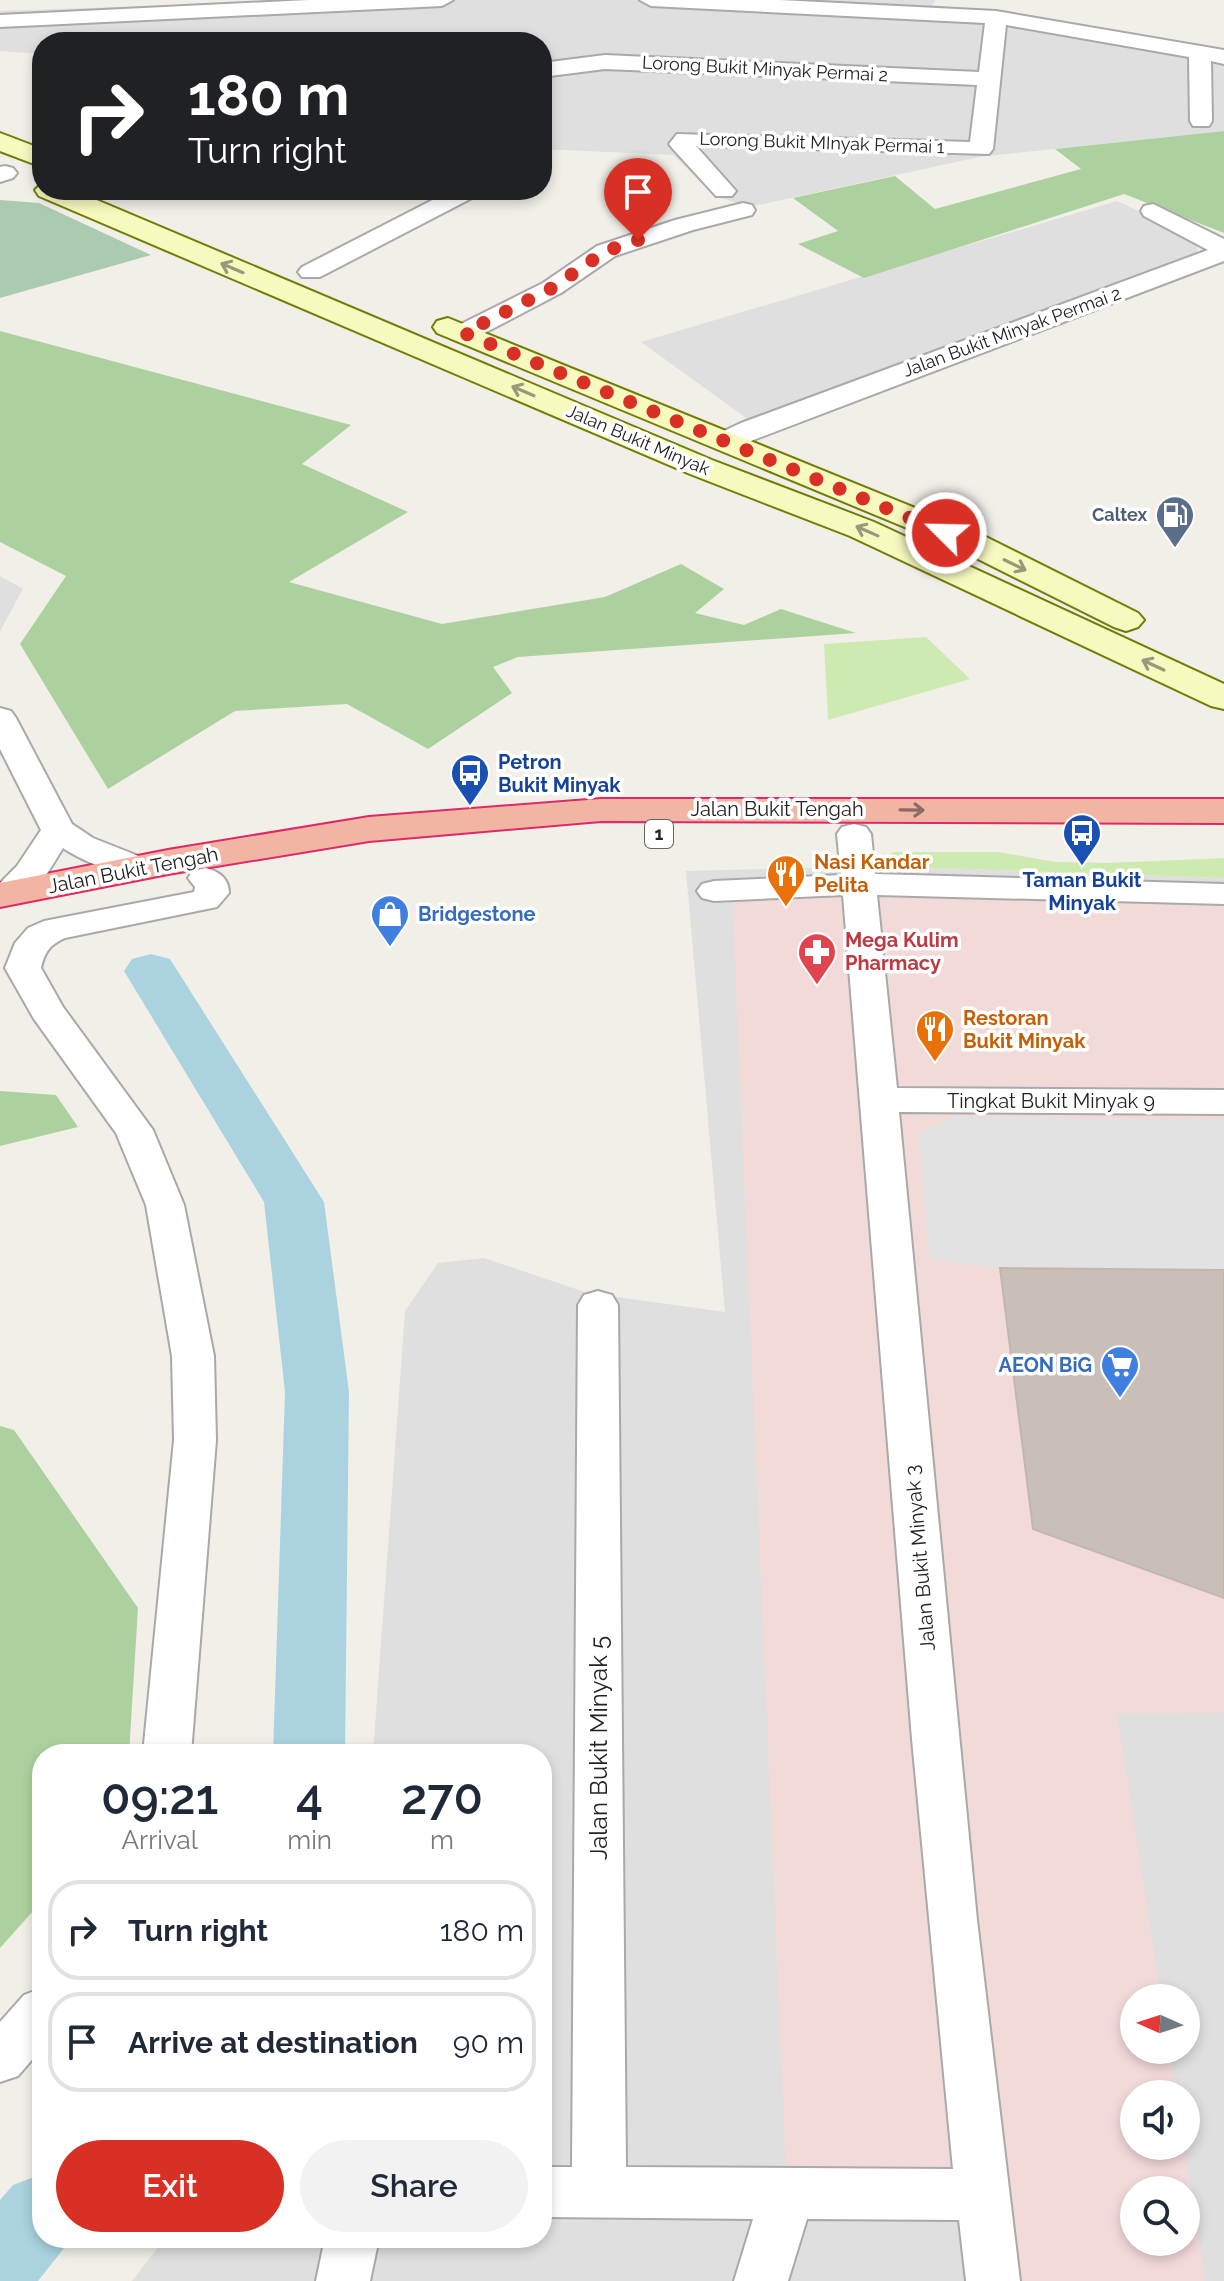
<!DOCTYPE html>
<style>
body{margin:0;font-family:Raleway,sans-serif;background:#f2f2f3;color:#1f2937;height:100vh;display:flex;flex-direction:column;font-size:30px;white-space:nowrap}
*{box-sizing:border-box;margin:0}
p{font-size:26px;color:#747a83}
.icon{flex:none;width:44px;height:44px;fill:none;stroke:currentColor;stroke-width:2;stroke-linecap:round;stroke-linejoin:round}
.map{position:relative;flex:1;overflow:hidden}
.drawer{position:absolute;left:32px;top:1744px;width:520px;height:504px;display:flex;flex-direction:column;background:#fff;border-radius:32px;box-shadow:0 4px 12px #0003}
.drawer>*{flex:none}
.banner{position:absolute;left:32px;top:32px;width:520px;height:168px;border-radius:32px;box-shadow:0 4px 12px #0003;background:#202124;color:#fff;overflow:hidden}
.needle{width:52px;rotate:273deg}
.tools{position:absolute;left:1120px;top:1984px;display:grid;gap:16px}
.tools a{display:grid;place-items:center;width:80px;height:80px;border-radius:50%;background:#fff;box-shadow:0 4px 12px #0003;font-size:40px}
.pin{position:absolute;display:grid;place-items:center;width:68px;height:68px;color:#fff;margin:-82px -34px;border-radius:50% 50% 50% 0;rotate:-45deg;box-shadow:0 0 8px #0007}
.pin .icon{rotate:45deg}
.me{position:absolute;width:88px;margin:-44px;rotate:293deg;stroke-linejoin:round;filter:drop-shadow(0 0 6px #0008)}
.turn{display:flex;align-items:center;gap:28px;height:168px;padding:0 24px;font-size:36px}
.turn .icon{width:104px;height:104px;stroke-width:2.5}
.turn b{display:block;font-size:56px;line-height:68px}
.eta{display:flex;justify-content:space-evenly;align-items:center;height:136px;text-align:center}
.eta b{font-size:48px;font-weight:600;line-height:56px}
.action{display:flex;gap:16px;margin-top:auto;padding:16px 24px}
.action a{flex:1;height:92px;border-radius:48px;background:#d93025;color:#fff;font-size:32px;font-weight:600;line-height:92px;text-align:center}
.action a+a{background:#f2f2f3;color:#1f2937}
ul{padding:0;list-style:none}
li{display:flex;align-items:center;gap:24px;height:100px;margin:0 16px 12px;padding:0 8px;border:4px solid #e0e1e3;border-radius:32px}
li div{flex:1}
li b{display:block;font-size:30px}
li em{font-style:normal}
.map>svg:first-child{display:block}
.residential{fill:#e0dfdf;fill-rule:evenodd}
.commercial{fill:#f2dad9;fill-rule:evenodd}
.grass{fill:#cdebb0}
.forest{fill:#add19e}
.cemetery{fill:#aacbaf}
.parking{fill:#e2e2e2}
.lines{fill:none;stroke-linecap:round;stroke-linejoin:round}
.river{fill:#aad3df;fill-rule:evenodd}
.building{fill:#c7bfb8;stroke:#c4b6ab;stroke-width:2}
.minor-casing{stroke:#a9a9a9;stroke-width:4}
.secondary-casing{stroke:#707d05;stroke-width:4}
.trunk-casing{stroke:#dc2a67;stroke-width:4}
.minor{fill:#fff;fill-rule:evenodd}
.secondary{fill:#f7fabf;fill-rule:evenodd}
.trunk{fill:#f2b4a3;fill-rule:evenodd}
.oneway{stroke:#979978}
.oneway2{stroke:#8a6b62}
.route{stroke:#d93025;stroke-width:14;stroke-dasharray:0 25.2}
.labels{text-anchor:middle;stroke-width:7;stroke-linejoin:round;paint-order:stroke}
.far-street-label{font-size:18px;fill:#222;stroke:#fff}
.far-service-label{font-size:18px;font-weight:bold;fill:#4e5e75;stroke:#fff;text-anchor:end}
.shield{fill:#fff;stroke:#646464;stroke-width:2}
.shield-label{font-size:18px;font-weight:bold;fill:#222}
.transit-label{font-size:20px;font-weight:bold;fill:#164399;stroke:#fff;text-anchor:start}
.street-label{font-size:20px;fill:#222;stroke:#fff}
.food-label{font-size:20px;font-weight:bold;fill:#c56008;stroke:#fff;text-anchor:start}
.shop-label{font-size:20px;font-weight:bold;fill:#366cbe;stroke:#fff;text-anchor:start}
.health-label{font-size:20px;font-weight:bold;fill:#be3a42;stroke:#fff;text-anchor:start}
.near-street-label{font-size:24px;fill:#222;stroke:#fff}
</style>
<div class="map">
<svg width="1224" height="2281" viewBox="0 0 1224 2281">
<rect width="100%" height="100%" fill="#f2efe9"/>
<g class="residential">
<path d="M325 0H936L932 5 1015 13 1224 49V131L979 157 749 207 716 196 673 155 542 149V42H42V54L0 51V11Z"/>
<path d="M1117 201 1198 239 1197 255 753 423 641 342Z"/>
<path d="M0 576 23 589 0 631Z"/>
<path d="M882 866 1224 878V2281H132L165 2238H542V1754H373L405 1311 438 1263 484 1258 588 1293 725 1312 686 871ZM1134 1998H1186V2050H1134ZM1134 2094H1186V2146H1134ZM1134 2190H1186V2242H1134Z"/>
</g>
<path class="commercial" d="M732 891 1224 894V1713L1117 1714 1161 1998H1134V2050H1169L1176 2094H1134V2146H1184L1205 2281H993L982 2195 787 2196ZM1134 2190H1186V2242H1134Z"/>
<g class="grass">
<path d="M926 637 970 679 828 720 824 644Z"/>
<path d="M894 852H998L1056 862 1107 863 1224 858V878L882 866V859Z"/>
</g>
<g class="forest">
<path d="M1224 131V233L1124 194 864 278 798 244 838 231 793 198 895 176 935 209 1081 169 1055 149Z"/>
<path d="M0 331 351 425 302 464 408 512 289 582 442 624 605 597 681 564 724 589 695 613 744 625 781 609 856 633 518 657 493 667 512 693 428 749 347 704 235 711 108 789 20 644 66 576 0 542Z"/>
<path d="M0 1091 56 1095 78 1127 0 1146Z"/>
<path d="M0 1426 14 1430 138 1608 129 1754H42V1901L0 1948Z"/>
</g>
<path class="cemetery" d="M0 200 39 203 151 255 0 298Z"/>
<path class="parking" d="M954 1116 1224 1120V1270L1000 1268 930 1260 918 1135Z"/>
<g class="lines">
<g class="river">
<path d="M151 954 170 959 324 1202 349 1392 345 1754H273L285 1392 264 1202 124 971 132 959Z"/>
<path d="M42 2174V2238H72L38 2281H0V2200L13 2185Z"/>
</g>
</g>
<path class="building" d="M1000 1268 1224 1270V1598L1033 1529Z"/>
<g class="lines">
<g class="minor-casing">
<g id="minor">
<path d="M308 0H453L442 6 0 27V15Z"/>
<path d="M640 0H780L996 11 1224 50V64L1211 61 1212 121 1209 126H1193L1190 121 1189 57 1006 25 993 149 989 154 696 146 736 191 732 196H716L673 149 669 144 677 134 970 142 977 85 605 69 542 77V63L605 55 979 72 985 23 651 6Z"/>
<path d="M5 166 13 168 17 173 13 178 0 182V167Z"/>
<path d="M452 190 480 191 476 196 320 277H302L298 272 302 267Z"/>
<path d="M743 203 752 205 755 210 752 215 693 230 615 256 561 293 473 339H455L451 333 455 327 543 283 597 246 675 220Z"/>
<path d="M1153 204 1224 239V261L735 447 725 449 715 447 711 441 715 435 741 423 1208 250 1144 216 1141 211 1144 206Z"/>
<path d="M0 708 11 711 16 718 72 824 93 838 151 861 156 868 151 875C129 881 82 861 63 848 49 870 30 909 0 901V883L17 866 41 830 0 749Z"/>
<path d="M854 824 866 827 871 834 875 874 1224 884V904L877 895 897 1088 1224 1090V1114L899 1112 977 1920 1020 2281H966L959 2220 807 2219 788 2281H734L753 2219 542 2217V2167H572L578 1305 584 1295 598 1291 612 1295 618 1305 626 2167 953 2169 912 1739 843 895 714 901 702 898 697 891 702 884 714 881 841 875 837 834 842 827Z"/>
<path d="M205 868C218 871 229 878 229 893L217 907 65 938C50 945 45 951 41 968L63 1007 153 1130 184 1205 214 1356 216 1440 191 1754H143L174 1440 172 1356 146 1205 116 1133 34 1019 5 968 15 943 28 928 44 921 194 892 195 887 188 878 193 871Z"/>
<path d="M42 1988V2048L18 2076 0 2082V2022L24 1995Z"/>
<path d="M325 2238H379L370 2281H316Z"/>
</g>
</g>
<g class="secondary-casing">
<g id="secondary">
<path d="M0 133 42 149V167L0 151Z"/>
<path d="M42 183V190H73L712 460 874 522 1224 684V709L1211 706 850 536 690 474 39 196 35 190Z"/>
<path d="M448 318 984 536 1138 613 1144 620 1138 627 1126 631 1114 627 960 550 437 333 433 327 437 321Z"/>
</g>
</g>
<g class="trunk-casing">
<path id="trunk" d="M601 799H1224V823L601 821 369 841 168 874 0 907V883L168 850 369 817Z"/>
</g>
<use href="#minor" class="minor"/>
<use href="#secondary" class="secondary"/>
<use href="#trunk" class="trunk"/>
</g>
<defs><path id="oneway-shaft" d="M-6 0H5M1.5-3L5.5 0L1.5 3" fill="none" stroke-width="1.6" stroke-linecap="round" stroke-linejoin="round" transform="scale(2)"/></defs>
<g class="oneway">
<use href="#oneway-shaft" transform="translate(232 268) rotate(-157)"/>
<use href="#oneway-shaft" transform="translate(523 391) rotate(-157)"/>
<use href="#oneway-shaft" transform="translate(867 531) rotate(-156)"/>
<use href="#oneway-shaft" transform="translate(1015 565) rotate(26)"/>
<use href="#oneway-shaft" transform="translate(1153 665) rotate(-155)"/>
</g>
<use class="oneway2" href="#oneway-shaft" transform="translate(912 810) rotate(1)"/>
<g class="lines">
<path class="route" d="M638 240 606 251 552 288 464 333 946 533"/>
</g>
<defs>
<g id="fuel-pin" transform="scale(2)"><path d="M0 17L-7.5 6A9.5 9.5 0 1 1 7.5 6Z" fill="#5c6f8a" stroke="#fff"/><path d="M-5.5-6h7V0h2V4h1.3V-2.5L3-4.5l.8-.8L6-3V5H2.5V1h-1V6h-7ZM-4.2-4.7v3.2H.2V-4.7Z" fill="#fff"/></g>
<g id="bus-pin" transform="scale(2)"><path d="M0 17L-7.5 6A9.5 9.5 0 1 1 7.5 6Z" fill="#1a4fb4" stroke="#fff"/><path d="M-5-6H5V4H4V6H2V4H-2V6H-4V4H-5ZM-3.5-4V0h7V-4ZM-3.5 1.2v1.5H-2V1.2ZM2 1.2v1.5H3.5V1.2Z" fill="#fff"/></g>
<g id="restaurant-pin" transform="scale(2)"><path d="M0 17L-7.5 6A9.5 9.5 0 1 1 7.5 6Z" fill="#e8710a" stroke="#fff"/><path d="M-5-6h1v4h1v-4h1v4h1v-4h1v5L-1.5 .5V6h-2V.5L-5-1ZM5-6V6H3V1.5H1.5Q1.5-4 5-6Z" fill="#fff"/></g>
<g id="shop-pin" transform="scale(2)"><path d="M0 17L-7.5 6A9.5 9.5 0 1 1 7.5 6Z" fill="#3f7fe0" stroke="#fff"/><path d="M-5-2.5h2.3a2.7 3.5 0 0 1 5.4 0H5L5.5 6h-11ZM-1.5-2.5h3a1.5 2.3 0 0 0-3 0Z" fill="#fff"/></g>
<g id="pharmacy-pin" transform="scale(2)"><path d="M0 17L-7.5 6A9.5 9.5 0 1 1 7.5 6Z" fill="#e0444e" stroke="#fff"/><path d="M-2-6h4v4h4v4h-4v4h-4v-4h-4v-4h4Z" fill="#fff"/></g>
<g id="supermarket-pin" transform="scale(2)"><path d="M0 17L-7.5 6A9.5 9.5 0 1 1 7.5 6Z" fill="#3f7fe0" stroke="#fff"/><path d="M-6-5.5h2.5l.6 2H6L4.5 2H-2.5L-4.4-4H-6ZM-1.5 3.2a1.3 1.3 0 1 0 .1 0ZM3 3.2a1.3 1.3 0 1 0 .1 0Z" fill="#fff"/></g>
</defs>
<g fill-rule="evenodd">
<use href="#fuel-pin" x="1175" y="515"/>
<use href="#bus-pin" x="470" y="773"/>
<use href="#bus-pin" x="1082" y="833"/>
<use href="#restaurant-pin" x="786" y="874"/>
<use href="#shop-pin" x="390" y="914"/>
<use href="#pharmacy-pin" x="817" y="952"/>
<use href="#restaurant-pin" x="935" y="1029"/>
<use href="#supermarket-pin" x="1120" y="1365"/>
</g>
<g class="labels">
<g class="far-street-label">
<text transform="translate(765 69) rotate(3)" y="6">Lorong Bukit Minyak Permai 2</text>
<text transform="translate(822 143) rotate(2)" y="6">Lorong Bukit MInyak Permai 1</text>
<text transform="translate(1012 332) rotate(-20)" y="6">Jalan Bukit Minyak Permai 2</text>
<text transform="translate(638 440) rotate(23)" y="6">Jalan Bukit Minyak</text>
</g>
<g class="far-service-label">
<text x="1147" y="521">Caltex</text>
</g>
<rect class="shield" x="645" y="820" width="28" height="28" rx="6"/>
<g class="shield-label">
<text x="659" y="840">1</text>
</g>
<g class="transit-label">
<text x="498" y="769">Petron<tspan x="498" dy="23">Bukit Minyak</tspan></text>
<text x="1082" y="887" text-anchor="middle">Taman Bukit<tspan x="1082" dy="23">Minyak</tspan></text>
</g>
<g class="street-label">
<text x="777" y="816">Jalan Bukit Tengah</text>
<text transform="translate(133 870) rotate(-11)" y="7">Jalan Bukit Tengah</text>
<text x="1051" y="1108">Tingkat Bukit Minyak 9</text>
<text transform="translate(920 1558) rotate(-95)" y="7">Jalan Bukit Minyak 3</text>
</g>
<g class="food-label">
<text x="814" y="869">Nasi Kandar<tspan x="814" dy="23">Pelita</tspan></text>
<text x="963" y="1025">Restoran<tspan x="963" dy="23">Bukit Minyak</tspan></text>
</g>
<g class="shop-label">
<text x="418" y="921">Bridgestone</text>
<text x="1092" y="1372" text-anchor="end">AEON BiG</text>
</g>
<g class="health-label">
<text x="845" y="947">Mega Kulim<tspan x="845" dy="23">Pharmacy</tspan></text>
</g>
<g class="near-street-label">
<text transform="translate(599 1748) rotate(-90)" y="8">Jalan Bukit Minyak 5</text>
</g>
</g>
</svg>
<div class="tools">
<a><svg class="needle" viewBox="-14 -14 28 28"><path d="M0-13l5 13h-10z" fill="#e53935"/><path d="M0 13l5-13h-10z" fill="#747a83"/></svg></a>
<a><svg class="icon" aria-label="sound" viewBox="0 0 24 24"><path d="M4 9h4l5-4v14l-5-4H4zM17 9q2 3 0 6"/></svg></a>
<a><svg class="icon" aria-label="search" viewBox="0 0 24 24"><circle cx="10" cy="10" r="6"/><path d="M15 15l6 6"/></svg></a>
</div>
<div class="pin" style="left:638px;top:240px;background:#d93025"><svg class="icon" aria-label="arrive" viewBox="0 0 24 24"><path d="M6 21V4h12l-3 4 3 4H6"/></svg></div>
<svg class="me" style="left:946px;top:533px" viewBox="-20 -20 40 40"><circle r="17" fill="#d93025" stroke="#fff" stroke-width="3"/><path d="M0-11L8 9 0 5-8 9z" fill="#fff"/></svg>
<div class="banner">
<div class="turn"><svg class="icon" aria-label="right" viewBox="0 0 24 24"><path d="M7 20v-9h11M14 6l5 5-5 5"/></svg><div><b>180 m</b>Turn right</div></div>
</div>
<section class="drawer">
<div class="eta">
<div><b>09:21</b><p>Arrival</p></div>
<div><b>4</b><p>min</p></div>
<div><b>270</b><p>m</p></div>
</div>
<ul>
<li><svg class="icon" aria-label="right" viewBox="0 0 24 24"><path d="M7 20v-9h11M14 6l5 5-5 5"/></svg><div><b>Turn right</b></div><em>180 m</em></li>
<li><svg class="icon" aria-label="arrive" viewBox="0 0 24 24"><path d="M6 21V4h12l-3 4 3 4H6"/></svg><div><b>Arrive at destination</b></div><em>90 m</em></li>
</ul>
<div class="action"><a>Exit</a><a>Share</a></div>
</section>
</div>
